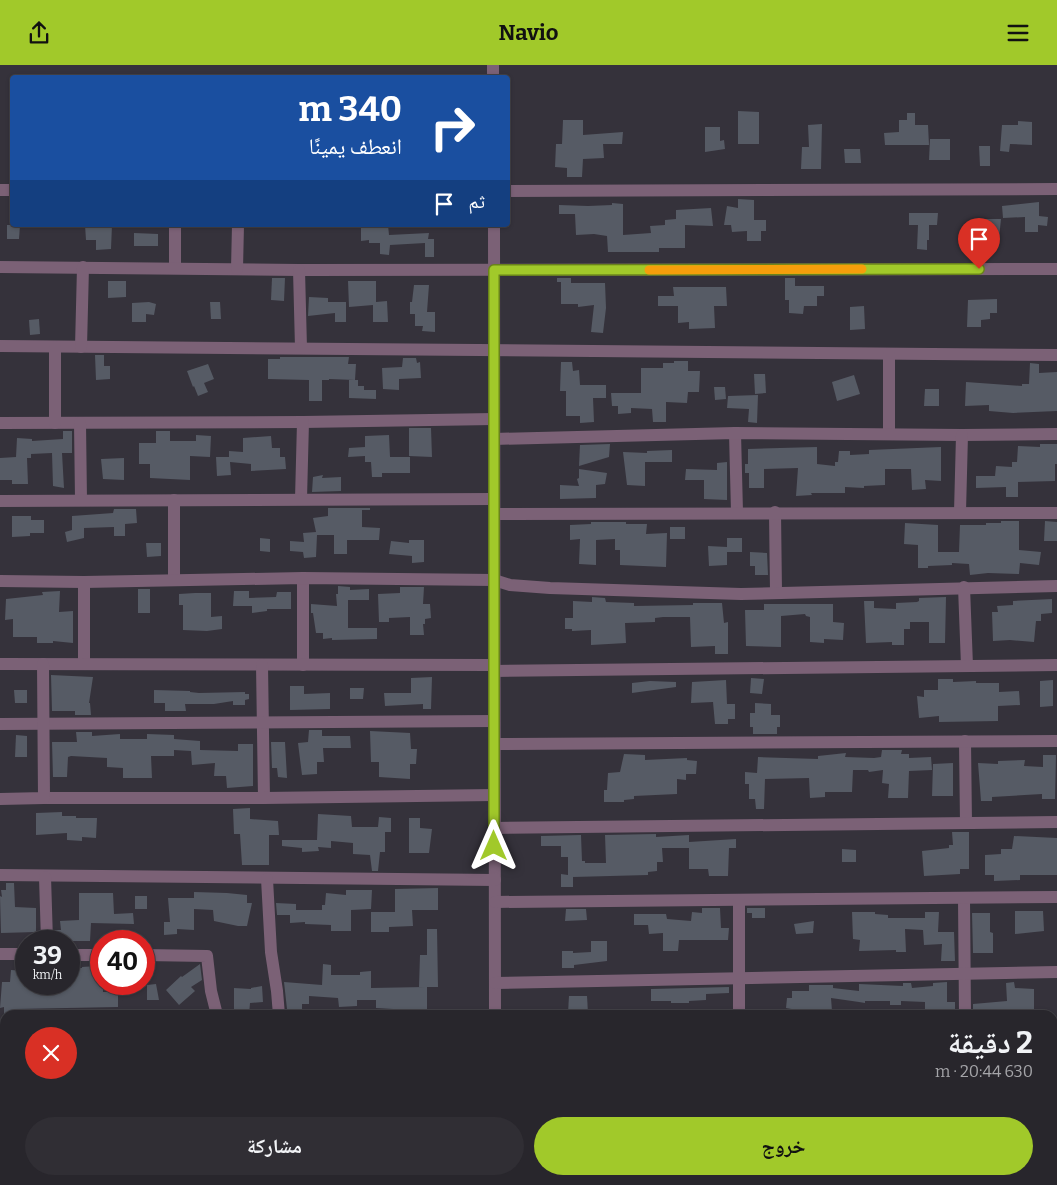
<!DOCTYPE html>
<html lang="ar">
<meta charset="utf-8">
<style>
body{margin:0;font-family:Bitter,"Noto Naskh Arabic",serif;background:#302e34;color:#f1f3f6;direction:rtl;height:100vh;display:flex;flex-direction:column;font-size:19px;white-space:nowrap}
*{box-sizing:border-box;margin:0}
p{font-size:16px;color:#a5a5a9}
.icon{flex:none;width:28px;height:28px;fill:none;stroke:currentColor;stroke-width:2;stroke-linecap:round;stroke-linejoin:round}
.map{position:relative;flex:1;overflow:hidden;direction:ltr}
.panel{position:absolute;left:0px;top:945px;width:1058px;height:175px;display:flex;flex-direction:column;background:#28262c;border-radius:15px 15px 0 0;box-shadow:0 1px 4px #0004,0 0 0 1px #444348;direction:rtl}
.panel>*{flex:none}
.guide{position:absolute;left:10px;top:10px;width:500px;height:152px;border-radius:5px;box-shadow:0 1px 4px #0004,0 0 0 1px #444348;direction:rtl;background:#1a4fa0;color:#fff;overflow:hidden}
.speed{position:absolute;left:15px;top:865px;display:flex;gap:10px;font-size:25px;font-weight:700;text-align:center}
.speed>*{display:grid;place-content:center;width:65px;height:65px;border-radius:50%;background:#28262c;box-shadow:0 1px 4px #0004,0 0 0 1px #444348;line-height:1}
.speed small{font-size:12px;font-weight:400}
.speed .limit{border:8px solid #d22;background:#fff;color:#111}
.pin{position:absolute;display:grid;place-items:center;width:42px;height:42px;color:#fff;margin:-51px -21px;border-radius:50% 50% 50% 0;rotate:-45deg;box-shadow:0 0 5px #0007}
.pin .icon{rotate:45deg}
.me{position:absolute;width:55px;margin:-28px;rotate:0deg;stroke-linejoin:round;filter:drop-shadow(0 0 4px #0008)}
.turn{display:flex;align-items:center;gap:18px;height:105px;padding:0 25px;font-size:22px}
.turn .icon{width:65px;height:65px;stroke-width:2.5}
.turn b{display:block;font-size:35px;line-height:42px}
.then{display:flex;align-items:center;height:48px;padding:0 25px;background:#0003;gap:10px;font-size:19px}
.round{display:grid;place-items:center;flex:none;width:52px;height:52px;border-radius:26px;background:#302e34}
.overview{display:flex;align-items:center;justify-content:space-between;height:85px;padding:0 25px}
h1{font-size:30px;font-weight:700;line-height:38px}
.primary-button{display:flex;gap:10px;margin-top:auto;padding:10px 25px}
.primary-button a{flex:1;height:58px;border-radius:30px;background:#a1c92a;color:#111;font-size:20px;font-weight:700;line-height:58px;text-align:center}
.primary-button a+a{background:#302e34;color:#f1f3f6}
header{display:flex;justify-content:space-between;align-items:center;height:65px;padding:0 25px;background:#a1c92a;color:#111;font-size:22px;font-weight:700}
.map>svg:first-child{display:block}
.building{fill:#565b65}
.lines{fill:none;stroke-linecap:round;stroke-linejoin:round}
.minor{stroke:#7b6176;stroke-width:12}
.route-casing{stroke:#69831b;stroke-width:12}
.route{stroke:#a1c92a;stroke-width:9}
.slow{stroke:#f59e0b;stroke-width:9}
</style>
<header><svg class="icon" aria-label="menu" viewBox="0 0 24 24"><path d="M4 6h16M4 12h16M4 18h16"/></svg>Navio<svg class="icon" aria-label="share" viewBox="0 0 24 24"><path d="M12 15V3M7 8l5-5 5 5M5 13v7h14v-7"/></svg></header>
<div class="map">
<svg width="1057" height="1120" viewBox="0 0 1057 1120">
<rect width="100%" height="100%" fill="#35323b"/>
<g class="building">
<path d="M738 46 759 47V79H738Z"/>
<path d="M907 48H915V60H928L929 80H885L884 68 899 67V55H907Z"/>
<path d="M563 55H583V70L623 67 622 79H603L604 93 583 94 582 112H567V103L555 102 556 79H562Z"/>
<path d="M1018 56 1032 57V80L1010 79 1009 87 1000 86 1002 60H1018Z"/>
<path d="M822 59 821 104H801L802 82H809L808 60Z"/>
<path d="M705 62H720V76L724 75 725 84 705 87Z"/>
<path d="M930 74H950V95H929Z"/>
<path d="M979 81H990V101H980Z"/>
<path d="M844 84H860L861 98H845Z"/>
<path d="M738 134 754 135V155H766V166H761V176H747V166L732 167 731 160H724L727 141 738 143Z"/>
<path d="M1039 137V151L1048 152 1047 161 1038 160V167H1025V152L1003 153 1002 141Z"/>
<path d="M612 138 623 139V170L651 168 650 161 665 160V155L676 154V145L711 143 713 161 685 160V183H659V187H608L607 171 594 169 576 170 575 149H559V140L588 141 612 140Z"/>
<path d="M909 148H938L937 160H929V175H927V185L917 184 918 160H909Z"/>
<path d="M984 154H1001L998 183H988V169H984Z"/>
<path d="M7 160H20L19 174H7Z"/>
<path d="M85 160H112L111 184 96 185V175H86Z"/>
<path d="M361 160H388L389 170 429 168 428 174H434V192H425V178L390 180 389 190 380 189V178H369V175L361 176Z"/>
<path d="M134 168 158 169V181H134Z"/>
<path d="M272 213H285L284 236 271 235Z"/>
<path d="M557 213H571V218H605L606 243 603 268 591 267 594 240 578 242V239H561V217H557Z"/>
<path d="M785 213H795V221H824V231H817V241H804L803 249 789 248V235H785Z"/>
<path d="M108 216H126V232L108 233Z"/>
<path d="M348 216H376V237L387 236 388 257H373V240L349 242Z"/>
<path d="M414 220H429L427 247H435V267L422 266 423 261H415V249H410V237H412Z"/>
<path d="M673 222H726L727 241H714L715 263 689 264V257L678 258V241H658V231H674Z"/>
<path d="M309 232 328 233V237H346V257H335V248L308 251Z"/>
<path d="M997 234V248H990V254L981 255V262H967L968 235Z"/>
<path d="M149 237 156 239 154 250 146 249V257H132V238Z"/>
<path d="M210 237H220L221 254H211Z"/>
<path d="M864 241 865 264 850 265V242Z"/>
<path d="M39 254 40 269 30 270 29 255Z"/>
<path d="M95 290H104V301H110V314L96 315Z"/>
<path d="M280 292H349L348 299H356L355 315H358V321H364V325H376V334L349 333V315H355L329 314V315H322V336H309V315L268 314V294H280Z"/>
<path d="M403 293H416L417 298 420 297 421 313 399 314V325L383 324 382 303 402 302Z"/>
<path d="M674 296H688V306H700L699 327H688L687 338 666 337V357H653L652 344 631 343V348L618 349V341H612L611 328H641V303H663V298H674Z"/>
<path d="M561 297H572L573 306 579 305 580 320H606V333H593L594 357 580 358V351H566V326H560Z"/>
<path d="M1030 298 1039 299V308L1057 307V346L1013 348 989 346V340L965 341 966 317 1022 321V319H1029Z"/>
<path d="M208 299 214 314 204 318 208 327 198 331 194 321 193 322 187 306Z"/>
<path d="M754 309H765L766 328 755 329Z"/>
<path d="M854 310 860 329 837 336 832 317Z"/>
<path d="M714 322H725L726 334 715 335Z"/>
<path d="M925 324H939V341H924Z"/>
<path d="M758 330 757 358 748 357 749 344 727 343 728 331Z"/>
<path d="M409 363H431L432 392 409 391Z"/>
<path d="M63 366H72V388H62L64 423 53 421 52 388 31 389V393H27L28 419H12V415H0V393L16 392 17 373 32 374V376L63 374Z"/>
<path d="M156 366H170V376H196V370L211 371 210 392 190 391V415L150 413V399H139V378H156Z"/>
<path d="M389 370 390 392H410V408H382V412H372L371 397H365V391L348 392 349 383 365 382V371Z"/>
<path d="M271 371 272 383H280V392H285L286 404 251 406V399L230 397 231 410 217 411 216 392H229V386L243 387V373Z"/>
<path d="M610 379 609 392 579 401 580 380Z"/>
<path d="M1040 379H1057V399H1055V416L1018 417V432H1006V422L976 423V411H995L996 401 1012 402V397H1017L1018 381 1040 382Z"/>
<path d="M817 382V399L835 401V397H838L839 386H850V390L869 389V385L941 382V416L925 415 926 424 912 425 911 404H885V420L864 421V423L845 422V428H811L812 430 796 431 798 403 764 404V423H749V408H745V399H748V384Z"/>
<path d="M672 385V397H645V421L627 420 623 387 647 388V386Z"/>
<path d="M124 393V415L103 414 101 394Z"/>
<path d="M727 397V435L704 434V415H685L686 404 717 405V398Z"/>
<path d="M579 404 607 408 605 419 596 420V433L560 434V420L579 421 577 414 579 413Z"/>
<path d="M323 410 322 413 341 412V426L312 427 313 412Z"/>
<path d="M328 443H370V445H362V462L380 463 379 475H347V489H334V470H317L316 492 304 493 303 487 290 486V476L304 477 303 468 316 467 313 453 328 451Z"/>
<path d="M114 444H136L137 458 125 459V471H114V462L84 463V473L67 477 65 467 72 465V451L113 448Z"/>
<path d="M12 451H31V455H44V468H30V471L12 472Z"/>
<path d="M1001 456H1019V485L1041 487 1039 500 1020 498 1019 509 988 508 970 510 969 499 952 498V500L928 501V503H918V480L904 479 905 458 938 460V487H959L960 460H986V458H1001Z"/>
<path d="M1045 456 1057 457V476H1044Z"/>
<path d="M591 457H626V459H647L646 469 667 468 666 502 620 500V485H615V474L596 475V500L579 499 580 474 570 475V460L591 459Z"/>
<rect x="670" y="462" width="15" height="12"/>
<path d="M260 473 270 474V487L260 486Z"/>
<rect x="727" y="473" width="15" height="14"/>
<path d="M409 475H424V497L412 498V491L389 489 391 476 409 478Z"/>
<path d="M146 478H161V491L147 492Z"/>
<path d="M708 481 727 482V500L709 501Z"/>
<path d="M750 487 767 488 768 510H755V501H750Z"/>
<path d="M338 521 350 522V525L369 524V535H348V563H377V574L332 575V573L323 574V568H316L313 548H311V539L337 541 336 529H338Z"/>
<path d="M400 522H424L423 539H430L431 553 425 554V559H423L424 570H410V552L389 553V557H379L378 529 400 528Z"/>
<rect x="138" y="524" width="12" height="24"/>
<path d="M60 526 59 547 73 546V578L53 576V578H37V572H13V554L5 555 6 534 43 530 42 527Z"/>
<path d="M234 526H249V533L276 532 277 527H291V544H267V546L252 548V541H233Z"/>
<path d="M195 528H211V552L222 551V564L207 566 183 565V540H179V529Z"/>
<path d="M592 532 605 533 606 537 634 538V541L693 540V538H722L724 558 728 557V589H715V581L691 582 690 552H663L655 553V557L625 558 626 578 591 580V565L572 566V564H565V553H573V536L592 537Z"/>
<path d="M946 532 945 578H929V557H910V564H904V580H892V577L866 578 864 536H874V543L896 544V538L917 537 919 536V533Z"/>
<path d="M1052 534V548L1041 549V556H1036L1034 577 1010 575 993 576 992 547H998L997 541 1013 540V536Z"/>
<path d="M764 539H833V557L844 558 843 575 824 574V578L810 577V552L806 551 805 549 781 551V582L746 581 745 545H764Z"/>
<path d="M51 610 93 612 89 638H90L91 650H75V646H52Z"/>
<path d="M432 612 431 644H423V639L385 641 384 628H411V613Z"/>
<path d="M751 613 764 614 762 629 750 628Z"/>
<path d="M938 614H953V617L976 616V618H999V627L1019 626 1020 640 998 641V656L939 657V651L919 653 917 631 924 632V625H938Z"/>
<path d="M726 615 727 639H735V654H728V659H715L713 637 691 638 692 617Z"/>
<path d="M1053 615V641L1040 642V616Z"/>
<path d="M650 616 676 617V622L632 628V618Z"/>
<path d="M290 621H304V629L330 628V644L290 645Z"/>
<path d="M350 623H364L363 634H350Z"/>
<path d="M14 625H27V638H15Z"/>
<path d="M154 625 190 626V627L199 628 245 627V629H249V634L245 635V640H233V636L214 639H185L186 646H165V638H154Z"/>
<path d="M755 638 771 639V650H780V662H777V669H753V662H750V648H755Z"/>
<path d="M309 665H322V671H350L351 683H323L324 697H317V709L302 710 298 678 308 677Z"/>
<path d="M370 666 410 668 411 684H417L416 699H410V714L379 712V697H371Z"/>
<path d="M76 667H92V671L120 669V674H147V669L174 670V674L200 676V685L238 686V679H253V721L227 723 226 711H214L215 698 192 700 191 686 174 685V691H151L152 713H123V703L107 702V693L71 691 68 692 67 712H53L52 677H77Z"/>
<path d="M16 670 27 671V692H15Z"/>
<path d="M271 677H285L287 713 278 712 277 703H272Z"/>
<path d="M882 685H902L901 689H909V693L931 692 932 705 909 706 908 733H888L889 719 882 718 883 705 869 707 868 705H853L852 727H825V732L810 733 809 713 765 714 764 744H756L755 734H749V719H745V707L757 708 758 692 818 694V691L846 688 845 692 874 693 881 692Z"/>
<path d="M624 689 645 690V695L687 693V695L697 696 696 709H686V715L677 714V729L634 731V734L624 735V737H604V725H607L608 708 620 707Z"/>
<path d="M1043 690H1056L1055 734H1042V729L992 732V736H981L978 698 998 699V696L1025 695 1024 701 1043 702Z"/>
<path d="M953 698V731H932L933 699Z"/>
<path d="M250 743V754L278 756 279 770H269V800H242L240 769H234L233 744Z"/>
<path d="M62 747V751H76V753H97L96 773 82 772V776L67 775V768L36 770V748Z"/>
<path d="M318 749 351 751 352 762H378L379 752 391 753V767H385V787H380L378 806H372L370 790 353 789V778L331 776V783L318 782 319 786 302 787V783L282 781V775H317Z"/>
<path d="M409 753H420V763L432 764 429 788H409Z"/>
<path d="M952 767H969V804H960V809L924 811 922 786 949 783V780H953Z"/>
<path d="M656 769V772L689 770V777L736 774V783H729L728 811H709L708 804H689V781V783H662L663 797H657V806L648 807V810L573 812V822H561V809L568 810V792H561V781H541V771L581 770 582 796H585V798H606L605 770Z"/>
<path d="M1014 771 1057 773V810H1020V815L994 816V810H985V790L1001 789V784H1012Z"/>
<path d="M842 784 856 785V797H842Z"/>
<path d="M6 818H14L15 842 36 843V867L1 868 0 831 2 832 1 825H6Z"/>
<path d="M438 823V845H412L413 861 389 862V867H371V847H395V824Z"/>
<path d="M346 825H372L371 844 351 845V866H331V860L305 859V857L290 858V850H277L276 838 296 839V845H322V840H325L326 828 346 830Z"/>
<path d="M194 827 227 828 247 830V838H252L247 861H238L214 856 213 845 194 844V865L177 864V869L164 870V857H170L168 833H194Z"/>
<path d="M79 828H113L114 849 133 848 134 859 91 858 90 876H55V865H61L60 856 79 855Z"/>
<rect x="135" y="831" width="12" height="13"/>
<path d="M702 843H720L721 863H729L728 875H679L678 886H663V868L649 869 648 860H634V849H666L667 854 691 856 692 847 702 848Z"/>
<path d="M747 843H765V853H752V848H747Z"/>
<path d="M566 844H586L587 855 565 856Z"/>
<path d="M1015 846H1043L1044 866 1015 869Z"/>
<path d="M852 847H875V849L888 850V853H925V847H939L938 867H954L955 896H941L942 879 924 880 923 865 905 864 906 887H896V885L859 886 860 875 853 874Z"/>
<path d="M972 848H990V867L993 868V888H973Z"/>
<path d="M814 856 813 868 796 869 794 859Z"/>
<path d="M427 864H437L438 922H427V946L376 943V935H357V941L339 942 338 933 309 931V939H302V944H287L284 917 322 920 323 899 331 900V910H360V907L371 906V923L425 922H419L420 890H427Z"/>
<path d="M591 876H607V896L574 900V903H562V886H573V888L591 887Z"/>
<path d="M200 899 202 915 191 922 195 926 179 940 166 925 181 911 182 912Z"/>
<path d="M97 901V906H101V919H103V927H118V942L15 944 16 949 4 950V942L0 943 2 917H10L11 905 26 906V920L69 919V903H82V902Z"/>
<path d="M947 917V937H955V946L925 945V937L901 936V940H890V936H865V938L859 937 831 933 832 946 813 948 786 943 787 933H792V926H809V920H833V923L859 926V919L903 921V918H911L912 923 933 921V918Z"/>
<path d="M1014 917 1015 923 1034 924V944L999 946 1000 949 973 950V939L1007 936 1006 918Z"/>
<path d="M156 919 159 935H147V920Z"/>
<path d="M262 921 263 937 250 938 249 950H234V923L251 924V923Z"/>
<path d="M729 922V928L706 929V935L689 936V938H671V936H651V924Z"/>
<path d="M569 931H587L588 948H568Z"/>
</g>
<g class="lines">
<g class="minor">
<path d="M493 0V12"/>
<path d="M0 125H12"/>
<path d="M508 126 1057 124"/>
<path d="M175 160V203"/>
<path d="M494 160 495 950"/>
<path d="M0 202 299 205 1057 204"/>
<path d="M237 204 238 160"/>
<path d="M299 205 301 283"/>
<path d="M0 281 1057 290"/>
<path d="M81 282 83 202"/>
<path d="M889 289V369"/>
<path d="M0 358 303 357 494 354"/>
<path d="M55 358V282"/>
<path d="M80 358 81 435"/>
<path d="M735 368 737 447"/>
<path d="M494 374 735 368 962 370 1057 369"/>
<path d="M301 434 303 357"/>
<path d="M0 436 494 434"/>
<path d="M775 447 776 527"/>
<path d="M960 447 962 370"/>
<path d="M494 449 1057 448"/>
<path d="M303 513V600"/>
<path d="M174 515V435"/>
<path d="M0 516 84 517 303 513 494 515 510 520 550 523 741 529 1057 521"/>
<path d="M84 517V599"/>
<path d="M964 522 967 601"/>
<path d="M0 599 494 600"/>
<path d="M262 600 264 733"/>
<path d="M494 606 1057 600"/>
<path d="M0 659 494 656"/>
<path d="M965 676 966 758"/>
<path d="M494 679 1057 676"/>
<path d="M44 733H264L494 730"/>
<path d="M0 734 44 733 43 599"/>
<path d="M494 763 1057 757"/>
<path d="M0 810 495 815"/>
<path d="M45 812 47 876"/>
<path d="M267 814 271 887 277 926 279 950"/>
<path d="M964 834 965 950"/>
<path d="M495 837 1057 832"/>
<path d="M0 889H26"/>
<path d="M69 890H101"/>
<path d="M144 890 207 891 211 926 217 950"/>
<path d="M495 918 1057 907"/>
<path d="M739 950V835"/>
<path d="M0 968H5"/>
<path d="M1052 969 1057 968"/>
<path d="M0 1045H5"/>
<path d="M1052 1058H1057"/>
<path d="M306 1115V1120"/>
<path d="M486 1115V1120"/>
<path d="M218 1120 219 1115"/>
<path d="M906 1120V1115"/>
</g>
</g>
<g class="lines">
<g class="route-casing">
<path id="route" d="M494 781V205L979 204"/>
</g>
<use href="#route" class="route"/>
<path class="slow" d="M649 205 862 204"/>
</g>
</svg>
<div class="speed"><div>39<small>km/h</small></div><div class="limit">40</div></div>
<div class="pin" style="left:979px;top:204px;background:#d93025"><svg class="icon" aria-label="arrive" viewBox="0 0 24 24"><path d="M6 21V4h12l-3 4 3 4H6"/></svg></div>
<svg class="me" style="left:494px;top:781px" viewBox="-20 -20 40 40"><path d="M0-17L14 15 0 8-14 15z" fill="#a1c92a" stroke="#fff" stroke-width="4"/></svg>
<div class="guide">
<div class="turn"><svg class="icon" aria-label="right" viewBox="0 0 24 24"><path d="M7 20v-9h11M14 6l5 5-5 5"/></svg><div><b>340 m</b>انعطف يمينًا</div></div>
<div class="then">ثم<svg class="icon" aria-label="arrive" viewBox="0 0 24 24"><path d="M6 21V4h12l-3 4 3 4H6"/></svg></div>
</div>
<section class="panel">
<div class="overview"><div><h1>2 دقيقة</h1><p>630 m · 20:44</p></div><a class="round" style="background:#d93025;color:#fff"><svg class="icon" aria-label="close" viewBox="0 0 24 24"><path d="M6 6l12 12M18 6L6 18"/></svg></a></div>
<div class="primary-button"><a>خروج</a><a>مشاركة</a></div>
</section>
</div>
